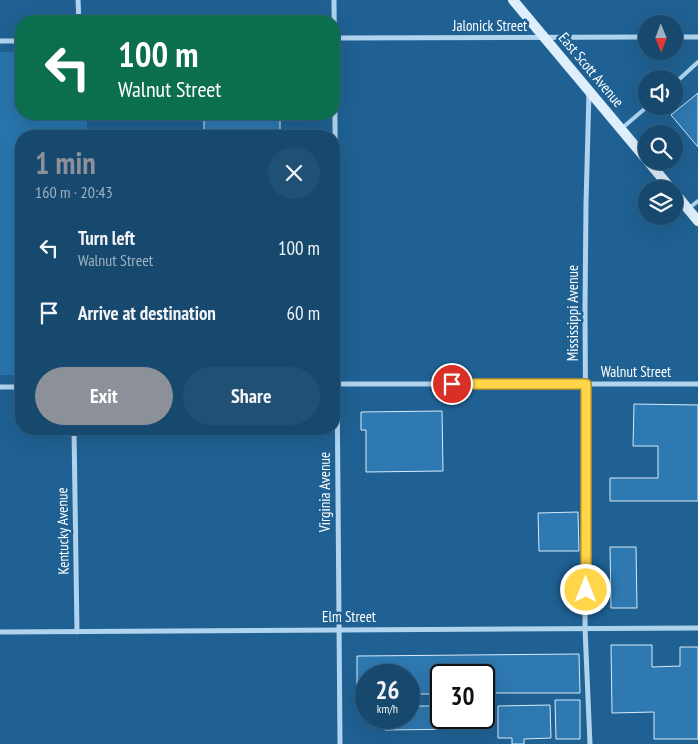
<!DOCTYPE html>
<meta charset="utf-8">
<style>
body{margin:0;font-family:"PT Sans Narrow",sans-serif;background:#205073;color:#f1f3f6;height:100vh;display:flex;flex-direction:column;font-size:19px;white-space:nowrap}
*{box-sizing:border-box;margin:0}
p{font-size:16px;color:#9eb2c2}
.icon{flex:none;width:28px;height:28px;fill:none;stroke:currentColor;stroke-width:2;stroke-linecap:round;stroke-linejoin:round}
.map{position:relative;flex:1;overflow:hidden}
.details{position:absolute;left:15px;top:130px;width:325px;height:305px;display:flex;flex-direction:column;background:#17496e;border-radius:20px;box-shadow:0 5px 20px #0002,0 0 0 1px #366181}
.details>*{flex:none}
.banner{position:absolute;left:15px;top:15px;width:325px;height:105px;border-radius:20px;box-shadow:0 5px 20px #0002,0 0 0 1px #366181;background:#0b6e4f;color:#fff;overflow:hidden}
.needle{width:32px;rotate:179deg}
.tools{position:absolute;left:638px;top:15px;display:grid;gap:10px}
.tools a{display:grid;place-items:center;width:45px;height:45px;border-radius:50%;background:#17496e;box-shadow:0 5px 20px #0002,0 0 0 1px #366181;font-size:25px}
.speed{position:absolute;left:355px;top:664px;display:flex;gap:10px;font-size:25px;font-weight:700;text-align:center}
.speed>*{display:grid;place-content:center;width:65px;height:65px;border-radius:50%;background:#17496e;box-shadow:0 5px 20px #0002,0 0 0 1px #366181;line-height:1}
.speed small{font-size:12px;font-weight:400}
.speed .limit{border:2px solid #111;border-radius:8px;background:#fff;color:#111}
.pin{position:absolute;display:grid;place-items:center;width:42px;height:42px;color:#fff;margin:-21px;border:2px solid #fff;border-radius:50%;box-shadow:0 1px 5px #0007}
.me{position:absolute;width:55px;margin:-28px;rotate:0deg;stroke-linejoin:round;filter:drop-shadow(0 0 4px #0008)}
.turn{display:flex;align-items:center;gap:18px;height:105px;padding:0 20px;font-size:22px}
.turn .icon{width:65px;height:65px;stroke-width:2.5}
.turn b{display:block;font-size:35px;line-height:42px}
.round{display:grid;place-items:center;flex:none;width:52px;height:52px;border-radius:26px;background:#205073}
.summary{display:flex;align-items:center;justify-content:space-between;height:85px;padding:0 20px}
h1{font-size:30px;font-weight:700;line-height:38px;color:#8c9099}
.button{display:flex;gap:10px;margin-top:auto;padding:10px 20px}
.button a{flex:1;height:58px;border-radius:30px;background:#8c9099;color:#fff;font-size:20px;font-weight:700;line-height:58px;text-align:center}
.button a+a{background:#205073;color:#f1f3f6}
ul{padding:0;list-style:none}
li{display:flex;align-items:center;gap:15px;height:65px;padding:0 20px}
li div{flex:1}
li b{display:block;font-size:19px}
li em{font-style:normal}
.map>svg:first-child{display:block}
.green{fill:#2875ac}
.building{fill:#2e79b1;stroke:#d7ebfa}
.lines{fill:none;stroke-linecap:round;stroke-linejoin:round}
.lane{stroke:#b1d4ee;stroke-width:4}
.street{stroke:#b1d4ee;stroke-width:5}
.secondary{stroke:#deeefa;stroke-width:10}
.route-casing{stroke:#a68a30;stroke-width:12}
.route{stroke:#ffd54a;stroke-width:9}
.labels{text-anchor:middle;stroke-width:5;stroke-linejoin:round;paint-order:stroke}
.street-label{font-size:15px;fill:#fff;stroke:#1f6193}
</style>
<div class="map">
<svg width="698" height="744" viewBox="0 0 698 744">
<rect width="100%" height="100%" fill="#1f6193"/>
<path class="green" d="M0 52H21V114H87V136H21V375H0Z"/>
<g class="building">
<path d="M698 93V147L671 115Z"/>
<path d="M204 114H280V132H238V136H229V130H204Z"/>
<path d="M634 404 698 405V501H610V478H658V446H633Z"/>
<path d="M442 411 443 471 366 472V430H361V412Z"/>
<path d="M578 512 579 551H539L538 513Z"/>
<path d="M610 547H636L637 608H611Z"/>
<path d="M611 645H652V667L680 666V647H698V739H654V712L612 713Z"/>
<path d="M579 654 580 693H484V675H441V694H409V675H366V695H357V656Z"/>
<path d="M555 700H580V739H556Z"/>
<path d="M550 705 551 738 524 739V744H512V738H498V706Z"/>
<path d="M409 706H441V718H465V729L385 730 384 718H409Z"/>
</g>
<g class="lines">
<g class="lane">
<path d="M674 84 698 62"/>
<path d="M621 129 648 106"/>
<path d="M688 209 698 201"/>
</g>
<g class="street">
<path d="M78 0 79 21"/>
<path d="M334 0 340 744"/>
<path d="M674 37H698"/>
<path d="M334 38 646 37"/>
<path d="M0 41H21"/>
<path d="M589 92 586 204 585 309 586 496 585 628 590 744"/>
<path d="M334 384H698"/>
<path d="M0 387H21"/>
<path d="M74 429 77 632"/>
<path d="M0 632 698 628"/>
</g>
<g class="secondary">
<path d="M513 0 646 159"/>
<path d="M648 161 671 189"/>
<path d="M674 192 698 221"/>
</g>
</g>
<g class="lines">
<g class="route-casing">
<path id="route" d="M452 384H586V590"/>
</g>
<use href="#route" class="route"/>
</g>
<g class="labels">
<g class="street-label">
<text x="490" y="31">Jalonick Street</text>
<text transform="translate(591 70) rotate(50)" y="5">East Scott Avenue</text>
<text transform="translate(573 313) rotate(-90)" y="5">Mississippi Avenue</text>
<text x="636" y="377">Walnut Street</text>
<text transform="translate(325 492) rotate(-90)" y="5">Virginia Avenue</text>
<text transform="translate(63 531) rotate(-91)" y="5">Kentucky Avenue</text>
<text x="349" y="622">Elm Street</text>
</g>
</g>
</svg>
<div class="tools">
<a><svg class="needle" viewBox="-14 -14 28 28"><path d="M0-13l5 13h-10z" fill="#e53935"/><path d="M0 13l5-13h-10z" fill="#9eb2c2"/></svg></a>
<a><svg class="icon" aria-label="sound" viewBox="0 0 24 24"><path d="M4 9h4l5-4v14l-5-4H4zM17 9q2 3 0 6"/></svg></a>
<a><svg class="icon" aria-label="search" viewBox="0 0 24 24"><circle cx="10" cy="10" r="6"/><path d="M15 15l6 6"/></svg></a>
<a><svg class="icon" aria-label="layers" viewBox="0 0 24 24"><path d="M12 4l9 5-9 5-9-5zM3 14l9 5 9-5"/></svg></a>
</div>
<div class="speed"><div>26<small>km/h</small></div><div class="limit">30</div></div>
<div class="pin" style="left:452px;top:384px;background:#d93025"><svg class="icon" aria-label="arrive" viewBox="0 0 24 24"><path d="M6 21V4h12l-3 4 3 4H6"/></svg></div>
<svg class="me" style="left:586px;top:590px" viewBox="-20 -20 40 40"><circle r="17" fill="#ffd54a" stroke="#fff" stroke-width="3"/><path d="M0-11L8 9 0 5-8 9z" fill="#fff"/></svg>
<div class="banner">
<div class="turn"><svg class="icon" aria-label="left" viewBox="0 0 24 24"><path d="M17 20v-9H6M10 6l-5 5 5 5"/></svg><div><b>100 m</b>Walnut Street</div></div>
</div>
<section class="details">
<div class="summary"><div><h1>1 min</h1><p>160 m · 20:43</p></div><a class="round"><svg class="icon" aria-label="close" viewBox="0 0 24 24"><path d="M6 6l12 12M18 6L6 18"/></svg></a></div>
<ul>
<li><svg class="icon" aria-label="left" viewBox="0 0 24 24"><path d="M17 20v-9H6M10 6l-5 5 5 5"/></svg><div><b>Turn left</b><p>Walnut Street</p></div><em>100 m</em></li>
<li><svg class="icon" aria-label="arrive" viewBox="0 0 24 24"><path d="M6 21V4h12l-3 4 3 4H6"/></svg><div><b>Arrive at destination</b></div><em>60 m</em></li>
</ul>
<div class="button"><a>Exit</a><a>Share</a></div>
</section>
</div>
